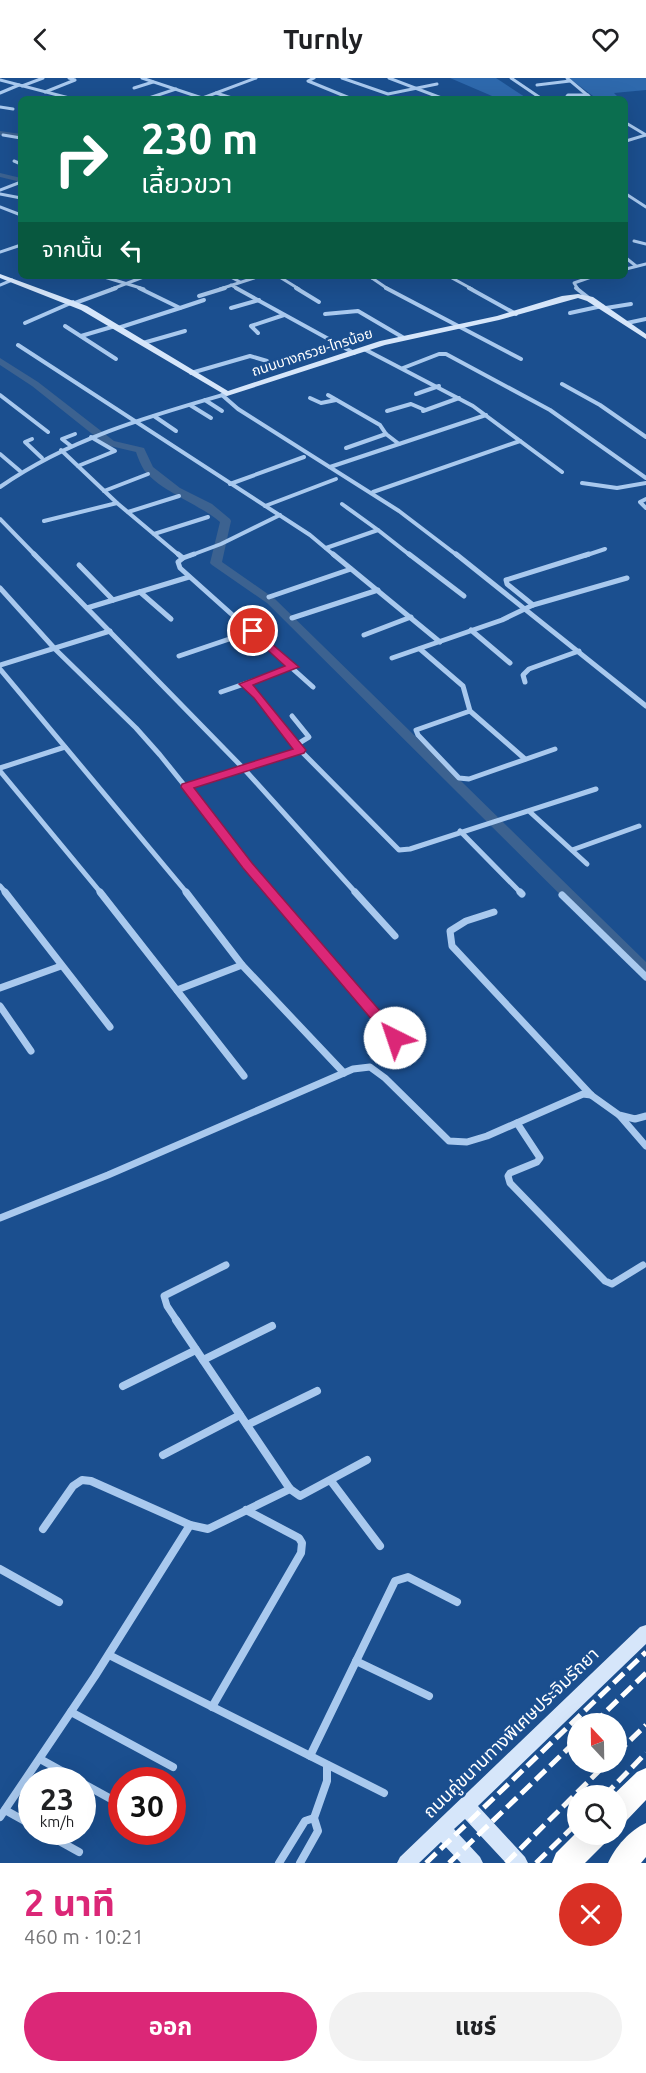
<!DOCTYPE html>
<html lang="th">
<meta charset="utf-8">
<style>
body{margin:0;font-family:Ubuntu,"Noto Sans Thai",sans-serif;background:#f2f2f2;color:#202124;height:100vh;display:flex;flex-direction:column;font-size:22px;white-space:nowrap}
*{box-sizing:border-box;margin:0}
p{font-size:20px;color:#757577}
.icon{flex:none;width:33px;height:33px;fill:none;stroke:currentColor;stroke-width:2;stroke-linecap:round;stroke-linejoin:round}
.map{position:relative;height:1785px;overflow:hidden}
.sheet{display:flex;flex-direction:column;background:#fff;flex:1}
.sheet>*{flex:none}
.hud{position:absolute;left:18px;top:18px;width:610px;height:183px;border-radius:9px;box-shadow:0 6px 24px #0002;background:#0b6e4f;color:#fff;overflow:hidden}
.needle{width:39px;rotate:338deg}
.buttons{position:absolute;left:567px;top:1635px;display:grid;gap:12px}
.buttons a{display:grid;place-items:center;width:60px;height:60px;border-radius:50%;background:#fff;box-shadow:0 6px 24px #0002;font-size:30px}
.speed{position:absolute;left:18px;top:1689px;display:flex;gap:12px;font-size:30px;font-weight:700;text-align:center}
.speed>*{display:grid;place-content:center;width:78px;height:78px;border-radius:50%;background:#fff;box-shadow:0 6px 24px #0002;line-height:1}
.speed small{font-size:15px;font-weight:400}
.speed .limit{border:9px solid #d22;background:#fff;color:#111}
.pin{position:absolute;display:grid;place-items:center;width:51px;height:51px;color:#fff;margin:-26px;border:3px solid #fff;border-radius:50%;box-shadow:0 2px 6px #0007}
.me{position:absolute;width:66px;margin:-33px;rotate:319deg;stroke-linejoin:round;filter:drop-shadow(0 0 4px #0008)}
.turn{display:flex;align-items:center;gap:21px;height:126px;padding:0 24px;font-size:27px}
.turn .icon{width:78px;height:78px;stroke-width:2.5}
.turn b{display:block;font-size:42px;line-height:51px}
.then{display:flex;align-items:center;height:57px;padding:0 24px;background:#0003;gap:12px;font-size:22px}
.round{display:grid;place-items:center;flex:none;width:63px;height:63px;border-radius:32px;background:#f2f2f2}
.overview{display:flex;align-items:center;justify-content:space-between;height:102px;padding:0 24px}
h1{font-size:36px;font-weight:700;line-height:45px;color:#db2777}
.action{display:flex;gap:12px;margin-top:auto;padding:12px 24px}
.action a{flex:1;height:69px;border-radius:36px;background:#db2777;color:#fff;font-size:24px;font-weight:700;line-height:69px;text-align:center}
.action a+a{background:#f2f2f2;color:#202124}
header{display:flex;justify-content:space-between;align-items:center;height:78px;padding:0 24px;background:#fff;font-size:27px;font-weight:700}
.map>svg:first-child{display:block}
.green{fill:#2e69ad}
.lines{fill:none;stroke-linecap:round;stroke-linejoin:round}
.canal{fill:#3c6290;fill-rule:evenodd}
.minor-far4{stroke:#a9c9ee;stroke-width:3}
.minor-far3{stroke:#a9c9ee;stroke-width:4}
.minor-far2{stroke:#a9c9ee;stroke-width:5}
.minor-far1{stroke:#a9c9ee;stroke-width:7}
.minor{stroke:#a9c9ee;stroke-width:8}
.secondary{fill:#d6e6fa;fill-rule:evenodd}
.motorway{fill:#fff;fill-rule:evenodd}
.rail{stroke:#fff;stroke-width:5;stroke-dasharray:14 6;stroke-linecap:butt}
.route{fill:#db2777;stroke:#8e194d;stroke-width:1.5}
.labels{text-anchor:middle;stroke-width:5;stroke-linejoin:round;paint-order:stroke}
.far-street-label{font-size:14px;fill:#fff;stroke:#1b4f8f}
.near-street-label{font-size:18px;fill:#fff;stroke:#1b4f8f}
</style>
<header><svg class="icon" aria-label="back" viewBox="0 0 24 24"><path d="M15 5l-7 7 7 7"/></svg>Turnly<svg class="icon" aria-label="heart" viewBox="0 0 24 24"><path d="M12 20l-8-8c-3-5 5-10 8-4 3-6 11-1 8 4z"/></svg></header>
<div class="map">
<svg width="646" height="1785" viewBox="0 0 646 1785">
<rect width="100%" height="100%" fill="#1b4f8f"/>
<g class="green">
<path d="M450 0H496L528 21H499Z"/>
<path d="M569 0H646V12L614 15 620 21H597Z"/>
</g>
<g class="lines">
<g class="canal">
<path d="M0 53 21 56V60L0 57Z"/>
<path d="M0 95 21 100V104L0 99Z"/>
<path d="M0 280 38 304 114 363 144 370 153 389 180 410 212 426 230 441 231 443 222 484 275 521 646 884V898L641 897 267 525 212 487 210 485 220 444C199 426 160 413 144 392 141 387 138 380 136 374L106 367 32 308 0 287Z"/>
</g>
<g class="minor-far4">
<path d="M142 0 202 20"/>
<path d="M314 0 308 3 352 21"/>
<path d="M342 0 388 16 437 6"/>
<path d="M389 0 444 21"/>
<path d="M511 0 542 21"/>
<path d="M567 0 592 21"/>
<path d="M0 2 73 21"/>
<path d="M537 7 570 3"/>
<path d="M22 8 43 0"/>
<path d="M134 10 153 4"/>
<path d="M45 14 75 2 69 0"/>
<path d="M0 15 19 7"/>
<path d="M216 15 235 21"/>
<path d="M146 21 176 11"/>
<path d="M200 21 256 0"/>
<path d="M565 21 568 17H588"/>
<path d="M0 29 13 31"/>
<path d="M626 45 646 57"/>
<path d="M3 57 21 60"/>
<path d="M626 63 646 57"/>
<path d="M14 83 21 86"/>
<path d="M0 112 21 104"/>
<path d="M0 116 21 120"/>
<path d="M626 116 646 129"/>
<path d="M0 129 21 137"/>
<path d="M634 163 646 166"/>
<path d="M0 174 21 167"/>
<path d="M626 180 636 188"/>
<path d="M626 191 646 186"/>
<path d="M101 198 144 211"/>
<path d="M229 198 240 204"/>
<path d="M278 198 299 211"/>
<path d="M369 198 388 211"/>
<path d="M372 200 383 198"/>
<path d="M452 200 472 211"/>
<path d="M0 207 12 202"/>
<path d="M231 207 238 211"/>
<path d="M112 211 146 198"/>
<path d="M220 211 260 198"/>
<path d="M578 211 574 205 594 198"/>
</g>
<g class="minor-far3">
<path d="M236 210 354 275"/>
<path d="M296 210 319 224"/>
<path d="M386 210 521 281"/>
<path d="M469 210 516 236"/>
<path d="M576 210 590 221"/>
<path d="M199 218 225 210"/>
<path d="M75 225 116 210"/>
<path d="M180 230 204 222"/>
<path d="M231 230 259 222"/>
<path d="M606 230 631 226"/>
<path d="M570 235 602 228"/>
<path d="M325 236 358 233 404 260"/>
<path d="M25 245 73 224"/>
<path d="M627 245 646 241"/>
<path d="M65 248 116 281"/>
<path d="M118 250 180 230 139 210"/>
<path d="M258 255 251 248 284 237"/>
<path d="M81 258 115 248"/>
<path d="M143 265 185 253"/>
<path d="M18 267 310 457 335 478"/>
<path d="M364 271 473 328 562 394"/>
<path d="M403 290 439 276H446L550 332 646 400"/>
<path d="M191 295 250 278 267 283"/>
<path d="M562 306 600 327 646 359"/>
<path d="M416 316 439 308"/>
<path d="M0 317 48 354"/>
<path d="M222 317 238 331 399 433 458 478"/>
<path d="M328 317 380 347 386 356 399 366"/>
<path d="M310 320 321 325 336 322"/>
<path d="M205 322 222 333"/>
<path d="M190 327 211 340"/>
<path d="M387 333 411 326 425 332"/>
<path d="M423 333 459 320"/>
<path d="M154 338 176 353"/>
<path d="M32 361 25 364 42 380"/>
<path d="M71 368 62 361 75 356"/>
<path d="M346 370 386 356"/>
<path d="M61 372 117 425 180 478"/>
<path d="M0 376 20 393"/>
<path d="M78 388 115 373 91 359"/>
<path d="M330 389 486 337"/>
<path d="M582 405 617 410 646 405"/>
<path d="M230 406 304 379"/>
<path d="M0 409C69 361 146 339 226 316"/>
<path d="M104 413 148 396"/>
<path d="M373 414 520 363"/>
<path d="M646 421 640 424 646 430"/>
<path d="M342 426 378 452"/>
<path d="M265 428 336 401"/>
<path d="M128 434 179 418"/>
<path d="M0 441 36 478"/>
<path d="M44 443 117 425"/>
<path d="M154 456 208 439"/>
<path d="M326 470 378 452 411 478"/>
<path d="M189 478 221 466 280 437"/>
<path d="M584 478 605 471"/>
</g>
<g class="minor-far2">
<path d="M34 476 244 691 356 815"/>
<path d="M178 476 183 480 194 476"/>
<path d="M333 476 440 564"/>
<path d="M409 476 464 518"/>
<path d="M456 476 646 628"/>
<path d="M183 480 178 484 180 490 313 609"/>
<path d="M79 487 113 522"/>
<path d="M0 510 55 571 136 650 160 677 271 815"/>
<path d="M140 514 171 541"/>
<path d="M269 519 351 491"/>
<path d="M533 527 507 506 506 502 589 476"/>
<path d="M87 530 189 499"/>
<path d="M292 540 378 512"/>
<path d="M471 552 510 585"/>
<path d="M364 557 411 539"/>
<path d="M420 571 463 608 470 633 525 681"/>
<path d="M179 578 253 553"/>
<path d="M392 580 502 542 533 527 627 500"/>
<path d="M0 587 110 553"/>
<path d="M0 591 187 815"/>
<path d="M525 604 523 597 529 591 579 573"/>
<path d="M245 606 258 618 300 672 399 772 410 771 596 711"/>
<path d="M221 614 293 589"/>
<path d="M470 633 416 652 418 657 459 700 469 701 555 671"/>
<path d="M292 638 309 659 296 667"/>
<path d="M0 690 65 669"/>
<path d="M0 693 101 815"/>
<path d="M187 709 300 672"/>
<path d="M530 734 587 786"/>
<path d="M460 753 521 815"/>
<path d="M572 772 639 748"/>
<path d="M0 808 6 815"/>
</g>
<g class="minor-far1">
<path d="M5 814 110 949"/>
<path d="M100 814 244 998"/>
<path d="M186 814 242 887 344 995"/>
<path d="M269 814 395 960"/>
<path d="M355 814 395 858"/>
<path d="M520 814 522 816"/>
<path d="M562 817 646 899"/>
<path d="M494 834 466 843 450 853 452 868 591 1017 619 1037 635 1041 646 1038"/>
<path d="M0 910 61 888"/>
<path d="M177 912 242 887"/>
<path d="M0 928 31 973"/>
<path d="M620 1038 646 1068"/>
<path d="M517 1045 540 1080 537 1084 510 1095 508 1098 510 1105 605 1203 612 1206 643 1187"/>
<path d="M0 1140 108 1097 353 991 370 989 385 1000 449 1063 467 1064 487 1058 583 1016 591 1017"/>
<path d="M177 1243 167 1228 164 1218 226 1187"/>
</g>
<g class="minor">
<path d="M176 1242 290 1411 300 1418 367 1382"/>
<path d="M203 1282 272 1248"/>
<path d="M123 1308 196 1272"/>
<path d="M247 1347 317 1313"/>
<path d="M163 1377 240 1337"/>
<path d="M331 1403 380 1468"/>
<path d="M43 1451 73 1408 82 1402 91 1403 190 1447 208 1451 290 1411"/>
<path d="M0 1491 59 1524"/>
<path d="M109 1577 384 1715"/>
<path d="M356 1583 429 1618"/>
<path d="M212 1629 301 1475 302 1465 299 1460 246 1432"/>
<path d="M71 1634 173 1689"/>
<path d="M310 1678 395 1503 408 1499 457 1524"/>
<path d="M40 1681 78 1702"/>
<path d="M82 1705 122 1727"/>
<path d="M5 1732 32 1747"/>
<path d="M0 1739 95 1598 190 1447"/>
<path d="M43 1754 79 1774"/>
<path d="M279 1785 305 1743 314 1740"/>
<path d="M300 1785 318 1753 314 1740 327 1703V1687"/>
</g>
<g class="secondary">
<path d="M0 196 87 228 228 313 380 263 497 238 562 218 578 216 593 219 646 256V261L587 223 578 220 499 242 385 267 227 318 81 232 0 200Z"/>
<path d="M646 1547V1566L478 1728 525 1779 528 1785H506L465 1741 454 1751 480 1779 483 1785H461L441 1764 419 1785H397L400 1779 640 1549Z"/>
</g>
<g class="motorway">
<path d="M646 1690V1722L626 1743 616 1746V1718H612L637 1694Z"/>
<path d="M646 1745V1779L641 1785H608C615 1769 630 1752 646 1745Z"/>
<path d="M578 1753V1756H607L604 1766 585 1785H552L556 1775Z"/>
</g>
<g class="rail">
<path d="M593 1646 646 1595"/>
<path d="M616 1676 646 1647"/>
<path d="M604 1718 646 1675"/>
<path d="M426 1785 646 1574"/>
<path d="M449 1785 578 1661"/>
<path d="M506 1785 608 1684"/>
<path d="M536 1785 578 1744"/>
</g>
</g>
<path class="route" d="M253 550 299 589 253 607 306 672 304 675 194 710 252 785 400 956 402 960 400 963H390L243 790 181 709 182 706 293 671 254 620 239 606 285 588 249 555V551Z"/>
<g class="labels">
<g class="far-street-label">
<text transform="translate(312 274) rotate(-18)" y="5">ถนนบางกรวย-ไทรน้อย</text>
</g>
<g class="near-street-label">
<text transform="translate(511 1655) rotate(-44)" y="6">ถนนคู่ขนานทางพิเศษประจิมรัถยา</text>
</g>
</g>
</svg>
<div class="buttons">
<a><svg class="needle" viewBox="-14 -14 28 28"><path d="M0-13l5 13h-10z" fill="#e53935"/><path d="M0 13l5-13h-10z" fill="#757577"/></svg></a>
<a><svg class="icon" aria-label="search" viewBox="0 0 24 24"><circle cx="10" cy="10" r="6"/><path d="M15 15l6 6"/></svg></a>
</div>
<div class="speed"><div>23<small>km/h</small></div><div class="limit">30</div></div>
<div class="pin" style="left:253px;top:553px;background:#d93025"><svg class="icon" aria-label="arrive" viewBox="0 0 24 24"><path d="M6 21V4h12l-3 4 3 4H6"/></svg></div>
<svg class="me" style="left:395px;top:960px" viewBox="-20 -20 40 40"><circle r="19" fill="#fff"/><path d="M0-13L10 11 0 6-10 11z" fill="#db2777"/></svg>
<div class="hud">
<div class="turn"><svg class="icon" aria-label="right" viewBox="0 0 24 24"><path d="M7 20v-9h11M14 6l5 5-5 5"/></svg><div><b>230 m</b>เลี้ยวขวา</div></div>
<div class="then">จากนั้น<svg class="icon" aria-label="left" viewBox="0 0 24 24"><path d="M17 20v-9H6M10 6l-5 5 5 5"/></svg></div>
</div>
</div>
<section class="sheet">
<div class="overview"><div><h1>2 นาที</h1><p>460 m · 10:21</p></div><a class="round" style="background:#d93025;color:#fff"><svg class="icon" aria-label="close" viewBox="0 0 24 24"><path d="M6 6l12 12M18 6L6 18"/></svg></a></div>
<div class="action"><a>ออก</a><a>แชร์</a></div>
</section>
